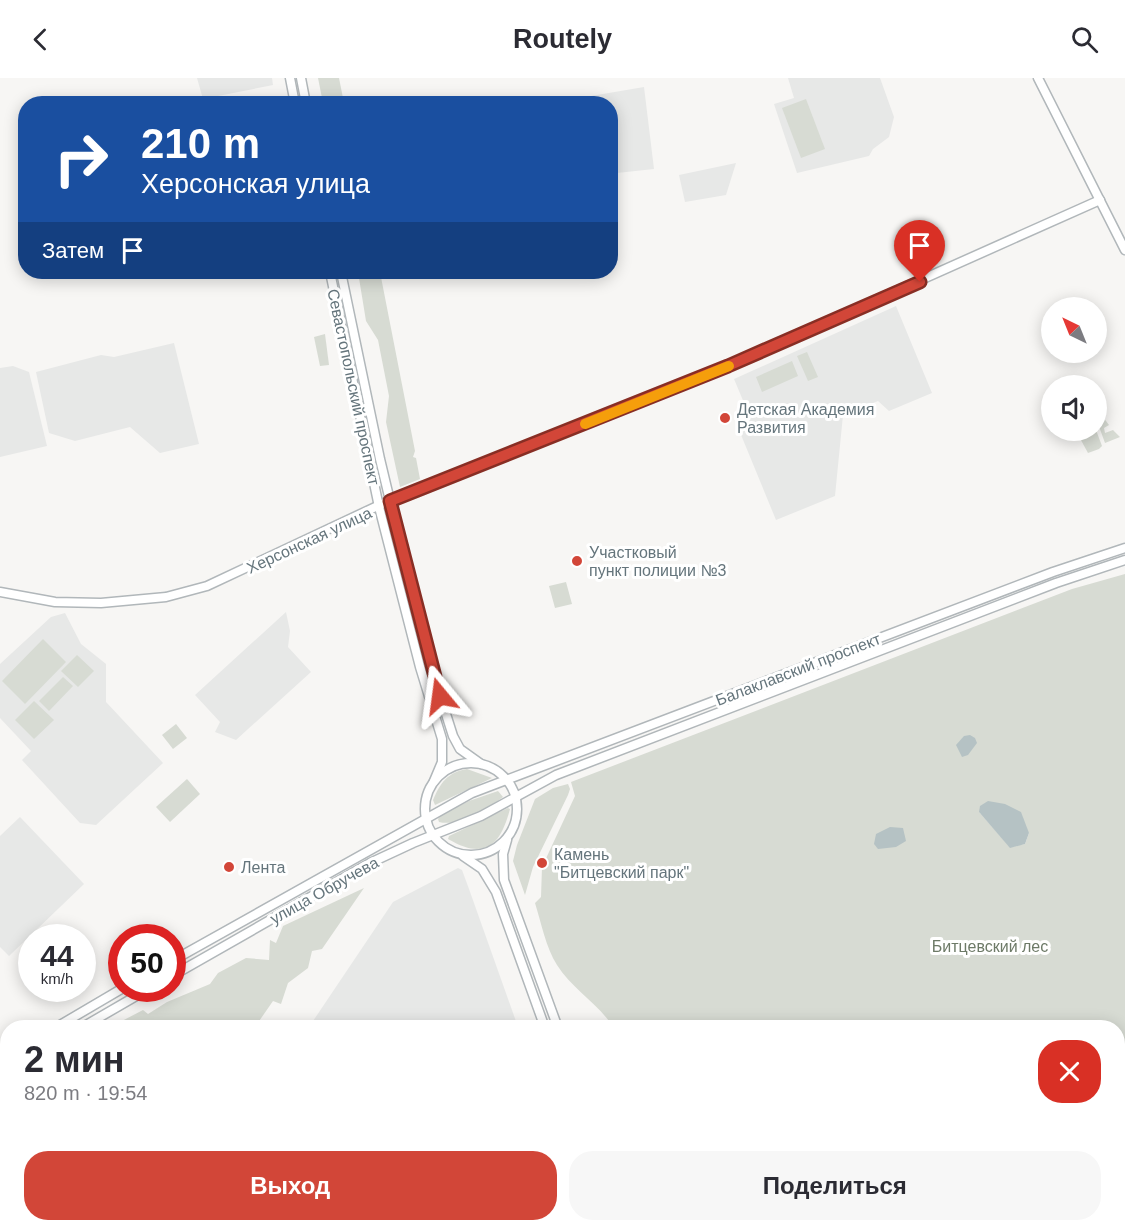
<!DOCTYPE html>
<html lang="ru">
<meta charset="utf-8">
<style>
body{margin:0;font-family:Helvetica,sans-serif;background:#f7f7f7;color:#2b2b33;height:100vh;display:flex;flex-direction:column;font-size:22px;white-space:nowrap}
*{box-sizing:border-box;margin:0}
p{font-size:20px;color:#7c7c81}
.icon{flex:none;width:33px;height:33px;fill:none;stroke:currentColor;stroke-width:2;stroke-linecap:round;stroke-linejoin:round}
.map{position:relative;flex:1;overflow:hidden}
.panel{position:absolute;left:0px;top:942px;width:1125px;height:212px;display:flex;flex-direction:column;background:#fff;border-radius:24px 24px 0 0;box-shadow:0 3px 15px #0003}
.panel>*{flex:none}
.top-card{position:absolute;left:18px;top:18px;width:600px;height:183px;border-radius:24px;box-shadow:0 3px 15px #0003;background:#1a4fa0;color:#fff;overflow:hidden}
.needle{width:39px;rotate:317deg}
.controls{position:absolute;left:1041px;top:219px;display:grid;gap:12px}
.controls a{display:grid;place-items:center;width:66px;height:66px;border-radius:50%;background:#fff;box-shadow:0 3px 15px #0003;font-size:30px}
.speed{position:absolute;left:18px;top:846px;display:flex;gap:12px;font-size:30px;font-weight:700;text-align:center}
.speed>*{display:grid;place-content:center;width:78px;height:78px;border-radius:50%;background:#fff;box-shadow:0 3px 15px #0003;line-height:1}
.speed small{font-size:15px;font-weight:400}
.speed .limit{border:9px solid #d22;background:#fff;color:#111}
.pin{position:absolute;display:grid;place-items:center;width:51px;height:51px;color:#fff;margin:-62px -26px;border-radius:50% 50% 50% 0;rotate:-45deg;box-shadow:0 0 6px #0007}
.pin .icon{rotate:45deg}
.me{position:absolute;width:66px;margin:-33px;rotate:344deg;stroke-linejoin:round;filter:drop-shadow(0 0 4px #0008)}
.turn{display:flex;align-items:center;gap:21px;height:126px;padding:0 24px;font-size:27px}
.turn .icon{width:78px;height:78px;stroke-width:2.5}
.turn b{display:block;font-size:42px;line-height:51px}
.then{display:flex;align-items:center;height:57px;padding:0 24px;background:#0003;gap:12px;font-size:22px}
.round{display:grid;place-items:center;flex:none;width:63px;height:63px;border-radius:24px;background:#f7f7f7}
.overview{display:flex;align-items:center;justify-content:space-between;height:102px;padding:0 24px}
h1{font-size:36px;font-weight:700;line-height:45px}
.cta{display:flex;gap:12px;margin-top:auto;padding:12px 24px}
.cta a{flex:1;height:69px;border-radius:24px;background:#d24638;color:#fff;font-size:24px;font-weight:700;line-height:69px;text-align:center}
.cta a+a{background:#f7f7f7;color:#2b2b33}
header{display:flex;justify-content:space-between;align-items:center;height:78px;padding:0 24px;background:#fff;font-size:27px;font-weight:700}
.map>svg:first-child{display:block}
.built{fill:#e7e8e7}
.green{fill:#d7dbd3;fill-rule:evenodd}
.water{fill:#b5c2c4}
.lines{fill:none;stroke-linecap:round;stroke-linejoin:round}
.secondary-casing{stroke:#b1b7ba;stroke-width:11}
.secondary{stroke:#fff;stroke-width:8}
.route-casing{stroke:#882e24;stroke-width:15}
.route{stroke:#d24638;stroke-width:10}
.slow{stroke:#f59e0b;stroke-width:10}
.poi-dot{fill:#d24638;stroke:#fff;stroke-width:2}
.labels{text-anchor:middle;stroke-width:6;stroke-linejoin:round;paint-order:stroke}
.street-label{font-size:16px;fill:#65757c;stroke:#fff}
.poi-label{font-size:16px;fill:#65757c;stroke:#fff;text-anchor:start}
.park-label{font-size:16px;fill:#6d7a67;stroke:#fff}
</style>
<header><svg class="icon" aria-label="back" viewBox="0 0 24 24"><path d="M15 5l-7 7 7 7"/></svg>Routely<svg class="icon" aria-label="search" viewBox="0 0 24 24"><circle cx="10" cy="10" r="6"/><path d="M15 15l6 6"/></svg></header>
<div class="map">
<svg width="1125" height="1153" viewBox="0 0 1125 1153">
<rect width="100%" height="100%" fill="#f7f6f4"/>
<g class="built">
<path d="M197 0H272L273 7 203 21Z"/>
<path d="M788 0H880L894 39 889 59 873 71 869 78 797 95 774 26 794 20Z"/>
<path d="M644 9 654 91 617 95V98L611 99 610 26 550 25Z"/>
<path d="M736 85 726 117 685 124 679 97Z"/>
<path d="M896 228 932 315 889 333 878 323 843 337 835 418 776 442 739 352 747 332 734 301Z"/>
<path d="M174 265 199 366 160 375 130 349 75 363 49 355 36 294 101 277 114 279Z"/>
<path d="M13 288 29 294 47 368 0 379V290Z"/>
<path d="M286 534 290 553 288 569 311 594 236 662 215 654 220 644 195 617Z"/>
<path d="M65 535 81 566 106 586V624L163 685 96 747 80 745 22 682 31 673 0 640V586L51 539Z"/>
<path d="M20 739 84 806 9 878 0 869V758Z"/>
<path d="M458 790 462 792 469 811 518 949H309L393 824Z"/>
<path d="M133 1146H592L594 1153H128Z"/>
</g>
<g class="green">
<path d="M318 0H339L344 25H323Z"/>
<path d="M806 21 825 71 801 80 782 30Z"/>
<path d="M358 194H380L415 373 413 379 416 380 420 401 400 409 386 344 389 318 378 262 366 243Z"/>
<path d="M325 256 329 287 320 288 314 259Z"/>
<path d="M807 274 818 299 808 303 797 278Z"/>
<path d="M792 283 798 298 762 314 756 299Z"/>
<path d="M1097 331 1109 347 1104 350 1105 355 1113 352 1120 359 1105 365 1097 343Z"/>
<path d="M1096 352 1102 368 1099 371 1088 375 1076 353Z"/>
<path d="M1125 496V1153H680L663 1150 662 1146H1118V950L613 949C599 926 572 911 557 887 546 870 541 844 535 825L541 819 542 789 575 718 571 704 1072 511ZM979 734 1029 755 1025 766 1010 769Z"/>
<path d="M566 504 572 526 555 530 549 508Z"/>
<path d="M43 561 66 584 25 626 2 603Z"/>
<path d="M77 577 94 593 78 609 61 593Z"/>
<path d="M63 599 73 608 49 633 39 623Z"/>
<path d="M34 623 54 642 34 661 15 642Z"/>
<path d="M176 646 187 660 173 671 162 657Z"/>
<path d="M467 691 492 700 435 727 433 722C440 705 448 694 467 691Z"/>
<path d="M187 701 200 716 170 744 156 729Z"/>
<path d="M568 706 570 711 568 717 533 789 525 817 513 783 517 767 535 721 553 710Z"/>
<path d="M498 713 503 719C487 731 459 749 439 744L438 741 441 737 469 723Z"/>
<path d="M508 730 510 731C500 769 484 782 448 761L449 758Z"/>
<path d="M364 810 322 871 312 873 308 890 288 905 281 926 273 923 255 949H120V944L143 932 148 936 167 924 210 906 218 895 246 880 269 882 270 862 276 865 283 848Z"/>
<path d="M7 1033V1072L2 1076 0 1037Z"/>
<path d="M27 1146H64V1153H29Z"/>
</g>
<g class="water">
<path d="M970 657 975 660 977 665 968 677 962 679 956 667 964 658Z"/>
<path d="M988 723 1005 726 1021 734 1029 755 1025 766 1010 770 979 734 980 728Z"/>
<path d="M890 749 903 750 906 763 896 769 878 771 874 766 876 756Z"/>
</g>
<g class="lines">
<g class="secondary-casing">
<g id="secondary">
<path d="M290 0 295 26"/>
<path d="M301 0 306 26"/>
<path d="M1038 0 1125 172"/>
<path d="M330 194 379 429 420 589 442 661V684L434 703"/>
<path d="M341 194 380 381 426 573 453 658 460 671 481 686"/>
<path d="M0 514 55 524 101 525 166 519 207 508 401 417 728 288 1100 122"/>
<circle cx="471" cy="731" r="46"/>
<path d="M507 762 503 776 504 802 558 950"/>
<path d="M463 778 482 791 496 814 545 950"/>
<path d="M172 883 472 715 1053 494 1125 470"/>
<path d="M172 898 370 785 413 765 481 738 556 697 1056 505 1125 482"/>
<path d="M55 950 123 910"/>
<path d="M81 950 150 910"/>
<path d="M0 980 8 976"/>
<path d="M0 996 8 992"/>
<path d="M615 1146 617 1153"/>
<path d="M626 1146 628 1153"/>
</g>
</g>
<use href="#secondary" class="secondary"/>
</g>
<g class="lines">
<g class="route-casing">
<path id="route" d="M440 618 390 423 728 288 920 204"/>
</g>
<use href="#route" class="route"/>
<path class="slow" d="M585 346 729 288"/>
</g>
<g class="poi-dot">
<circle cx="725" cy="340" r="6"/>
<circle cx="577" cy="483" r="6"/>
<circle cx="542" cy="785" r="6"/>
<circle cx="229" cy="789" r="6"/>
</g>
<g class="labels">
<g class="street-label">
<text transform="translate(354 309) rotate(78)" y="6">Севастопольский проспект</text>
<text transform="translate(309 462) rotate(-25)" y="6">Херсонская улица</text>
<text transform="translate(798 591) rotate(-21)" y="6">Балаклавский проспект</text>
<text transform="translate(324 812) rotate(-29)" y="6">улица Обручева</text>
</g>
<g class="poi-label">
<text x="737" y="337">Детская Академия<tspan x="737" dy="18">Развития</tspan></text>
<text x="589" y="480">Участковый<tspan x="589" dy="18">пункт полиции №3</tspan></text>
<text x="554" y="782">Камень<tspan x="554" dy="18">"Битцевский парк"</tspan></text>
<text x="241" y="795">Лента</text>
</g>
<g class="park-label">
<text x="990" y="874">Битцевский лес</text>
</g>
</g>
</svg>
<div class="controls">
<a><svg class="needle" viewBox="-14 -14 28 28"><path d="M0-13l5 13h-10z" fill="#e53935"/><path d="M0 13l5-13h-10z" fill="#7c7c81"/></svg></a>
<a><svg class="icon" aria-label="sound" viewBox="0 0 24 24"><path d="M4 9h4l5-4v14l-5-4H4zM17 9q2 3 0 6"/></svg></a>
</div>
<div class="speed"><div>44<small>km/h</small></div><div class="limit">50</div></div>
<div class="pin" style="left:920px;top:204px;background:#d93025"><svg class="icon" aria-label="arrive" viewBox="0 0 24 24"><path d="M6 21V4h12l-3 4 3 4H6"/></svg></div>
<svg class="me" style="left:440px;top:618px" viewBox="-20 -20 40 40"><path d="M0-17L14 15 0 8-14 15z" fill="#d24638" stroke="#fff" stroke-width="4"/></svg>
<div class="top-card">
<div class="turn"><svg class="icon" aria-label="right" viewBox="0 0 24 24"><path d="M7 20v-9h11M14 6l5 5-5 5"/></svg><div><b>210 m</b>Херсонская улица</div></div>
<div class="then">Затем<svg class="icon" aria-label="arrive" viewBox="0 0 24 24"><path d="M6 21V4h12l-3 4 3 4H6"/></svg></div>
</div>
<section class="panel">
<div class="overview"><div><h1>2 мин</h1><p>820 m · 19:54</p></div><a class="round" style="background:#d93025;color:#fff"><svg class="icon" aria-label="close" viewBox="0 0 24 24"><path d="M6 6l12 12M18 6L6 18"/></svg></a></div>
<div class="cta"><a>Выход</a><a>Поделиться</a></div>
</section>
</div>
